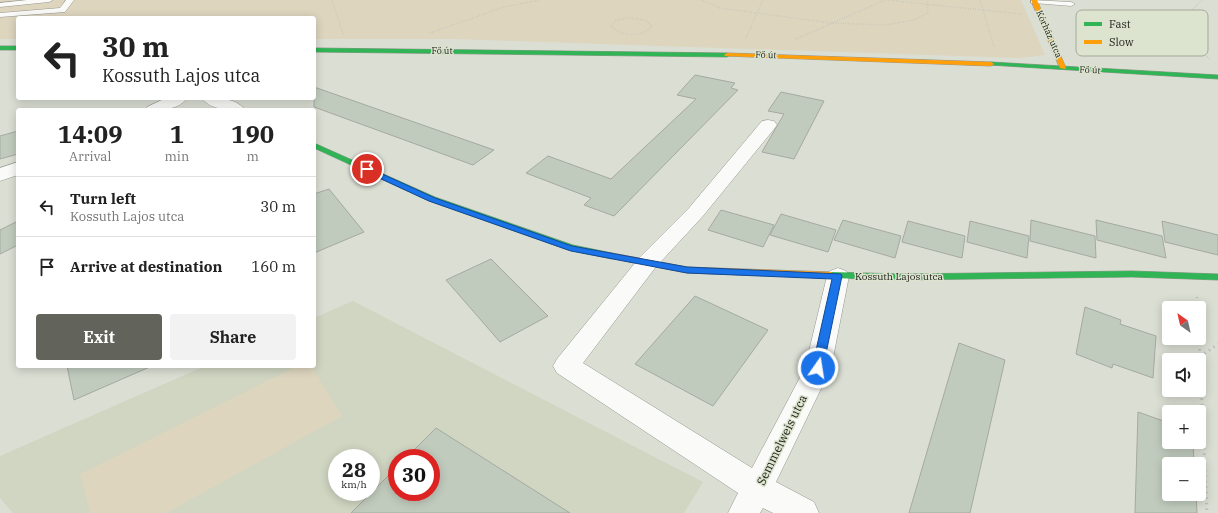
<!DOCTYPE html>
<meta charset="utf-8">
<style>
body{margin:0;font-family:"IBM Plex Serif",serif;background:#f2f2f2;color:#222;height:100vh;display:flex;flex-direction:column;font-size:15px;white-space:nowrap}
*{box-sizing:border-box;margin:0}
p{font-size:13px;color:#767676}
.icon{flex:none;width:22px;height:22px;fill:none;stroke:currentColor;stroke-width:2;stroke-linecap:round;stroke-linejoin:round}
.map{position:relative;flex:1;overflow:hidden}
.panel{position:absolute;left:16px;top:108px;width:300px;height:260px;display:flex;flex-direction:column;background:#fff;border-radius:4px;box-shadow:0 2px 10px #0003}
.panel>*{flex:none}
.guide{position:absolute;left:16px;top:16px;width:300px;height:84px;border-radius:4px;box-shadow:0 2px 10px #0003;background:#fff;color:#222;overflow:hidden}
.needle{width:26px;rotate:326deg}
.fabs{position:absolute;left:1162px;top:301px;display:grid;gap:8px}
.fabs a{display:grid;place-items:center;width:44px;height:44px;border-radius:4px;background:#fff;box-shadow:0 2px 10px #0003;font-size:20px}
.speed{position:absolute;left:328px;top:449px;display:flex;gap:8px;font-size:20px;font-weight:700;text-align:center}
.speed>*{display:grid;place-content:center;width:52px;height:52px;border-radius:50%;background:#fff;box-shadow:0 2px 10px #0003;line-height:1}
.speed small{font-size:10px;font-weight:400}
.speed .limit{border:6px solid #d22;background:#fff;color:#111}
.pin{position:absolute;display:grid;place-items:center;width:34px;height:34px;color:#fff;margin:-17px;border:2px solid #fff;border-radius:50%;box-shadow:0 1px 4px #0007}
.me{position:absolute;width:44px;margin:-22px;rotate:13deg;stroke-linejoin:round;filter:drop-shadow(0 0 3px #0008)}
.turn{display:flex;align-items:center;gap:14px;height:84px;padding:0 20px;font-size:18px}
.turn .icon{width:52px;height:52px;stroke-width:2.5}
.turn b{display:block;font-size:28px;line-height:34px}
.eta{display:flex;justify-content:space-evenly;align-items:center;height:68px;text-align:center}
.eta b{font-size:24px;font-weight:700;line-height:28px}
.button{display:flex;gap:8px;margin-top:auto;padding:8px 20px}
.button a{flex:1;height:46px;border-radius:4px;background:#62645c;color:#fff;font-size:16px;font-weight:700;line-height:46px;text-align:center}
.button a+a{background:#f2f2f2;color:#222}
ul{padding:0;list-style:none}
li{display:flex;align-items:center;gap:12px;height:60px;padding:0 20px;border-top:1px solid #e0e0e0}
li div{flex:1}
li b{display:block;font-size:15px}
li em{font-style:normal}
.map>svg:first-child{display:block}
.built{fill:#d0d6c2;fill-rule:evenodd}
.green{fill:#ddd5be}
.building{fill:#c1cbbd;stroke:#a5a9a0}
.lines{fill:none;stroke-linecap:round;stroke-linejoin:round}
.lane-casing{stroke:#95978f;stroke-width:1}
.street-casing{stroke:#95978f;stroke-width:1}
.fast-casing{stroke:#95978f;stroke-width:1}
.slow-casing{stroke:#95978f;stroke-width:1}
.path-far2{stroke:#bcbeb9;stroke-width:1.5;stroke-dasharray:0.5 2;stroke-linecap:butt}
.path-far1{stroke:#bcbeb9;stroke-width:2.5;stroke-dasharray:1 3;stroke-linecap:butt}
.path{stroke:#bcbeb9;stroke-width:3;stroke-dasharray:1.5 4;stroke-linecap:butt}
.lane{fill:#fafaf8;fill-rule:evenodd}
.street{fill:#fafaf8;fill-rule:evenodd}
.fast{fill:#30b455;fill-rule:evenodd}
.slow{fill:#ff9f0a;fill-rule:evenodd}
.route{fill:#1a73e8;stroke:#114b97}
.labels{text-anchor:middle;stroke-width:3;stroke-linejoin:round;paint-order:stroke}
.far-street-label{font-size:9px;fill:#21231c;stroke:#dce3ce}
.street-label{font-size:10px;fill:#21231c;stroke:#dce3ce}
.near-street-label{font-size:12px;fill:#21231c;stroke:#dce3ce}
.key{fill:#dce3ce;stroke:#a4a999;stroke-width:1}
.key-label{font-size:11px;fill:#21231c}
</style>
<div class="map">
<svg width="1218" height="513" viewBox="0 0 1218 513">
<rect width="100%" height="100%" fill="#dbded3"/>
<path class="built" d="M353 301 703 482 684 513H13L0 498V456L205 366H314V318ZM337 458H371V492H337ZM397 458H431V492H397Z"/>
<g class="green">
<path d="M0 0H1021L1045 55 1020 58 454 39H314V18H18V39H0Z"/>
<path d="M297 366H311L342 416 166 513H90L80 474Z"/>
</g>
<g class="building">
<path d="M695 75 735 83 731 88 738 90 614 216 584 205 591 198 526 173 548 156 611 179 696 99 677 95Z"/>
<path d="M314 87 494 150 473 165 314 107Z"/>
<path d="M781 92 824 101 794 159 762 152 784 114 768 111Z"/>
<path d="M18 131V154L0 159V136Z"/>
<path d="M329 189 364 232 314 253V194Z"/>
<path d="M721 210 774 225 763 247 708 230Z"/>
<path d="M781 214 836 230 828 252 770 235Z"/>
<path d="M843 220 901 236 895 258 834 240Z"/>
<path d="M1031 220 1095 236 1096 258 1030 241Z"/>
<path d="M1096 220 1162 236 1166 258 1097 240Z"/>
<path d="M18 221V245L0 254V230Z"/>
<path d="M908 221 965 236 962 258 902 242Z"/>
<path d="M970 221 1029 236 1027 258 967 242Z"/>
<path d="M1162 221 1218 235V255L1165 242Z"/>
<path d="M491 259 548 316 500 342 446 280Z"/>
<path d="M695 296 768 330 713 406 635 364Z"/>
<path d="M1085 307 1121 320 1120 324 1156 336 1153 378 1113 364 1112 368 1076 354Z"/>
<path d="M959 343 1005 360 970 513H909Z"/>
<path d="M67 366H152L74 400Z"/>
<path d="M1138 412 1169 423V442H1193L1194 464H1169V494H1196L1197 513H1135Z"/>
<path d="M436 428 570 513H351L397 467V492H431V458H406Z"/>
</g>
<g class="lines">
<g class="lane-casing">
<g id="lane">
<path d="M27 0H53L49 2 0 7V3Z"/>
<path d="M66 0H74L65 12 0 17V13L60 8Z"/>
<path d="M1031 0 1071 2 1075 4 1071 6 1034 3H1031Z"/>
</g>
</g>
<g class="street-casing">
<g id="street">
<path d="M166 98H187C178 111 159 110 145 110L147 107Z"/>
<path d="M202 98C216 98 236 97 245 110 231 110 211 111 202 98Z"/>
<path d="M768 120 774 121 777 125 774 129 703 216 655 268 583 363 752 468 805 368 827 276 830 271 838 268 846 271 849 276 831 368 776 482 814 502 819 513H773L763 508 760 513H728L738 493 557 373 553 366 557 359 639 258 689 208 762 121Z"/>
<path d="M18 162V175L0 181V168Z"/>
</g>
</g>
<g class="fast-casing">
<g id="fast">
<rect x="0" y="46" width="18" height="4"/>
<path d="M314 48 727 53 730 55 727 57 314 52Z"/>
<path d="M991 62 1218 75V79L989 65 988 64Z"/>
<path d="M314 143 435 197 573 245 612 253 616 256 612 259 568 250 429 201 314 148Z"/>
<path d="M1132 271 1218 274V280L1132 277 901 280 831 278 826 275 831 272 901 274Z"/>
</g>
</g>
<g class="slow-casing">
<g id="slow">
<path d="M1031 0H1037L1066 68 1065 69 1060 68Z"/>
<path d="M727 53 991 62 994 64 991 66 725 56 724 55Z"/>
<path d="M612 253 687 267 831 272 836 275 831 278 687 273 609 258 608 256Z"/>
</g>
</g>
<g class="path-far2">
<path d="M332 0 343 34"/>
<path d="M701 0 720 8 831 23 885 25 914 20 928 13 927 0"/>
<path d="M886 0 1021 14"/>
<path d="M980 0 994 47"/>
<path d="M1202 0 1178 24 1209 59"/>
<path d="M630 18 645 20 652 26C643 38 621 37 611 26L616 20Z"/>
<path d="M430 33 504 7 540 0"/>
<path d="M746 38 763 0"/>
<path d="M796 39 885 0"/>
</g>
<path class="path-far1" d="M1197 297V308"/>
<g class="path">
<path d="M1199 338 1207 513"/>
<path d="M1200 357 1218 344"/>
</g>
<use href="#lane" class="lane"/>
<use href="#street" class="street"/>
<use href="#fast" class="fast"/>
<use href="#slow" class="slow"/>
</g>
<path class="route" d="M367 167 435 198 572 246 687 267 841 274 842 276 823 368 821 371 818 372 814 371 812 368 832 279 687 273 571 251 429 201 364 171 363 169Z"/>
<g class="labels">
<g class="far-street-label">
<text transform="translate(1049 34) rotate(66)" y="3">Kórház utca</text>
<text x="442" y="54">Fő út</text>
<text transform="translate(766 55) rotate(2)" y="3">Fő út</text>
<text transform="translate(1090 70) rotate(3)" y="3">Fő út</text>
</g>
<g class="street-label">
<text x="899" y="280">Kossuth Lajos utca</text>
</g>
<g class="near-street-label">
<text transform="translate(782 440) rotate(-64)" y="4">Semmelweis utca</text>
</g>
</g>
<rect x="1076" y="10" width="132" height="46" rx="6" class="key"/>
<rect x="1084" y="22" width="18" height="4" fill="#30b455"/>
<rect x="1084" y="40" width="18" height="4" fill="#ff9f0a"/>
<g class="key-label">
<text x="1109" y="28">Fast</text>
<text x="1109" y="46">Slow</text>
</g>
</svg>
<div class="fabs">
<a><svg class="needle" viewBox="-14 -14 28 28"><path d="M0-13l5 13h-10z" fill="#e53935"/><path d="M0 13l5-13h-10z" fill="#767676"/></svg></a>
<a><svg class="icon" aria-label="sound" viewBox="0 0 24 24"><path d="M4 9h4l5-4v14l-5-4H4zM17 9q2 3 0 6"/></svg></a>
<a>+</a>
<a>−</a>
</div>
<div class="speed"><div>28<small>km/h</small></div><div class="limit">30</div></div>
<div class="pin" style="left:367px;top:169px;background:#d93025"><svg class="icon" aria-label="arrive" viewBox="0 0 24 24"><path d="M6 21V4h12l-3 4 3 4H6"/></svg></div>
<svg class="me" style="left:818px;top:368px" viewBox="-20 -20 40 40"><circle r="17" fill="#1a73e8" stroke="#fff" stroke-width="3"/><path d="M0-11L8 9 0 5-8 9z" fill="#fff"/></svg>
<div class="guide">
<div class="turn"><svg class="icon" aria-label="left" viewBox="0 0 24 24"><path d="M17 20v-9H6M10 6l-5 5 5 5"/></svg><div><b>30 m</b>Kossuth Lajos utca</div></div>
</div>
<section class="panel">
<div class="eta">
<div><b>14:09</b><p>Arrival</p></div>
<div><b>1</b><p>min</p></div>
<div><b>190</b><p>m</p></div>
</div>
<ul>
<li><svg class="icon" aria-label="left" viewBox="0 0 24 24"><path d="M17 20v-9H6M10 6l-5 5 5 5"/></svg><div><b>Turn left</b><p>Kossuth Lajos utca</p></div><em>30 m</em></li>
<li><svg class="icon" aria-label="arrive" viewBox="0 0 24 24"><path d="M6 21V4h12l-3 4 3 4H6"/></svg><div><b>Arrive at destination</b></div><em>160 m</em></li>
</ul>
<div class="button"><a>Exit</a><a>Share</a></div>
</section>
</div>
